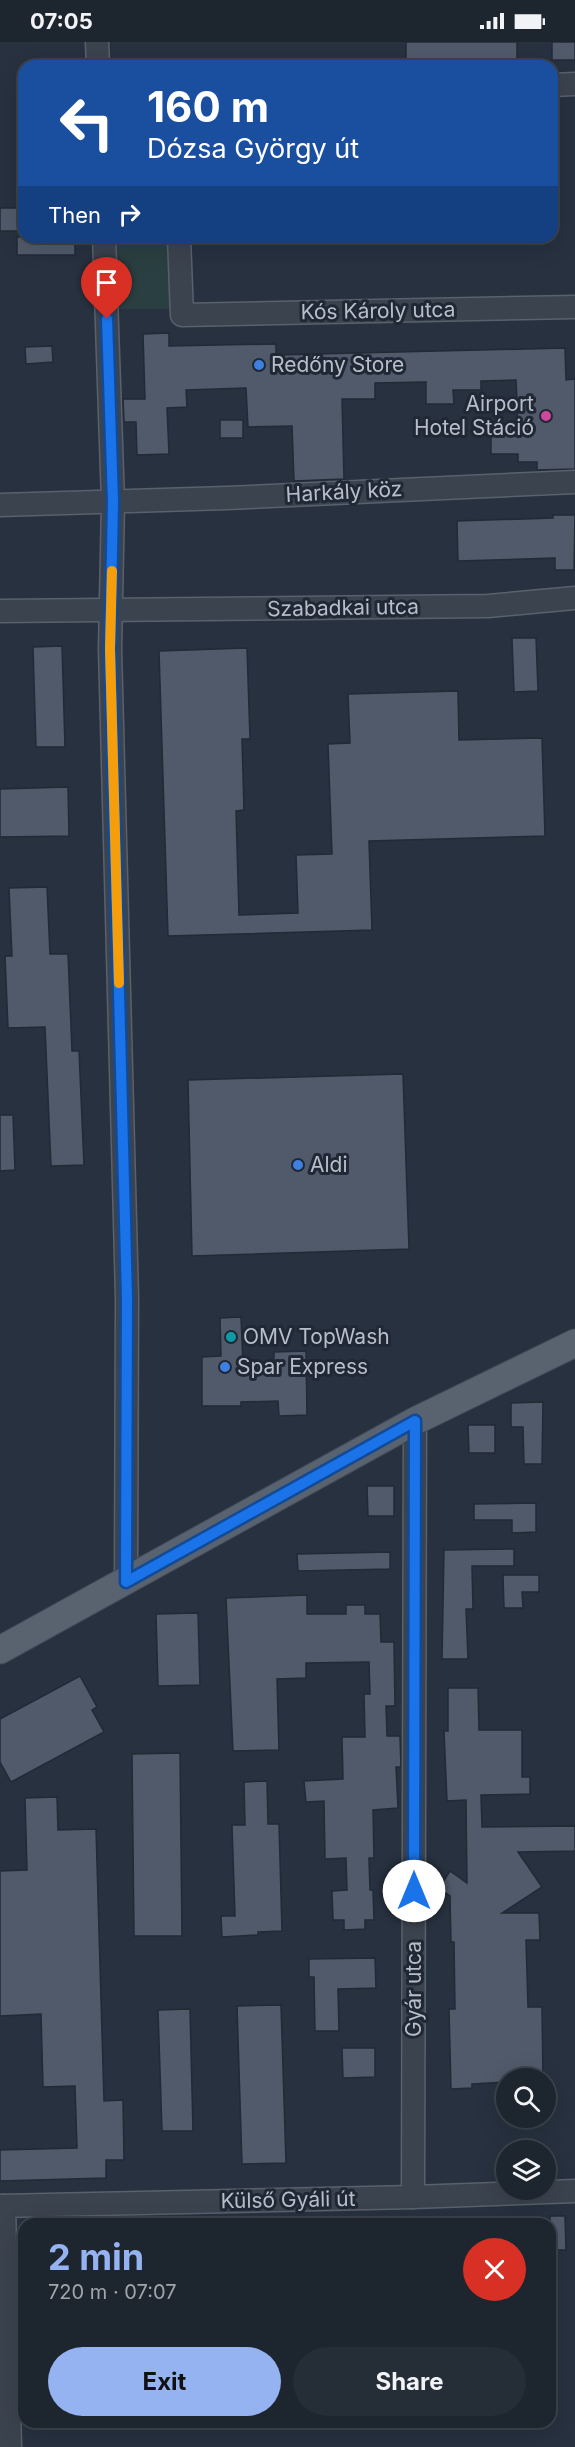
<!DOCTYPE html>
<meta charset="utf-8">
<style>
body{margin:0;font-family:Inter,sans-serif;background:#252d37;color:#f1f3f6;height:100vh;display:flex;flex-direction:column;font-size:22px;white-space:nowrap}
*{box-sizing:border-box;margin:0}
p{font-size:20px;color:#a0a5aa}
.icon{flex:none;width:33px;height:33px;fill:none;stroke:currentColor;stroke-width:2;stroke-linecap:round;stroke-linejoin:round}
.map{position:relative;flex:1;overflow:hidden}
.side{position:absolute;left:18px;top:2176px;width:538px;height:210px;display:flex;flex-direction:column;background:#1d252f;border-radius:18px;box-shadow:0 6px 24px #0002,0 0 0 2px #3b424b}
.side>*{flex:none}
.banner{position:absolute;left:18px;top:18px;width:540px;height:183px;border-radius:18px;box-shadow:0 6px 24px #0002,0 0 0 2px #3b424b;background:#1a4fa0;color:#fff;overflow:hidden}
.fabs{position:absolute;left:496px;top:2026px;display:grid;gap:12px}
.fabs a{display:grid;place-items:center;width:60px;height:60px;border-radius:50%;background:#1d252f;box-shadow:0 6px 24px #0002,0 0 0 2px #3b424b;font-size:30px}
.pin{position:absolute;display:grid;place-items:center;width:51px;height:51px;color:#fff;margin:-62px -26px;border-radius:50% 50% 50% 0;rotate:-45deg;box-shadow:0 0 6px #0007}
.pin .icon{rotate:45deg}
.me{position:absolute;width:66px;margin:-33px;rotate:0deg;stroke-linejoin:round;filter:drop-shadow(0 0 4px #0008)}
.turn{display:flex;align-items:center;gap:21px;height:126px;padding:0 30px;font-size:27px}
.turn .icon{width:78px;height:78px;stroke-width:2.5}
.turn b{display:block;font-size:42px;line-height:51px}
.then{display:flex;align-items:center;height:57px;padding:0 30px;background:#0003;gap:12px;font-size:22px}
.round{display:grid;place-items:center;flex:none;width:63px;height:63px;border-radius:32px;background:#252d37}
.overview{display:flex;align-items:center;justify-content:space-between;height:102px;padding:0 30px}
h1{font-size:36px;font-weight:700;line-height:45px;color:#95b2f1}
.button{display:flex;gap:12px;margin-top:auto;padding:12px 30px}
.button a{flex:1;height:69px;border-radius:36px;background:#95b2f1;color:#111;font-size:24px;font-weight:700;line-height:69px;text-align:center}
.button a+a{background:#252d37;color:#f1f3f6}
.status{display:flex;justify-content:space-between;align-items:center;height:42px;padding:0 30px;background:#1d252f;direction:ltr}
.status svg{height:16px;fill:currentColor}
.map>svg:first-child{display:block}
.green{fill:#2a3f41}
.building{fill:#505a6a;stroke:#222a36;stroke-width:1.5}
.lines{fill:none;stroke-linecap:round;stroke-linejoin:round}
.minor-casing{stroke:#59616c;stroke-width:25}
.major-casing{stroke:#444c58;stroke-width:29}
.minor{stroke:#3b434f;stroke-width:22}
.major{stroke:#59626f;stroke-width:27}
.route-casing{stroke:#114b97;stroke-width:15}
.route{stroke:#1a73e8;stroke-width:10}
.slow{stroke:#f59e0b;stroke-width:10}
.shop-dot{fill:#3f7fe0;stroke:#1f2834;stroke-width:2}
.hotel-dot{fill:#d1479c;stroke:#1f2834;stroke-width:2}
.culture-dot{fill:#0f9aa8;stroke:#1f2834;stroke-width:2}
.labels{text-anchor:middle;stroke-width:6;stroke-linejoin:round;paint-order:stroke}
.street-label{font-size:21px;fill:#b7bec9;stroke:#1f2834}
.poi-label{font-size:21px;fill:#b7bec9;stroke:#1f2834;text-anchor:start}
</style>
<div class="status"><b>07:05</b><svg viewBox="0 0 49 12"><path d="M0 12V9h3v3zM5 12V6h3v6zM10 12V3h3v9zM15 12V0h3v12zM26 1h20v11H26zM47 4h2v5h-2z"/></svg></div>
<div class="map">
<svg width="575" height="2405" viewBox="0 0 575 2405">
<rect width="100%" height="100%" fill="#27313f"/>
<path class="green" d="M117 195H172L174 267H116Z"/>
<g class="building">
<path d="M406 0H517V19H504V23L406 24Z"/>
<rect x="552" y="0" width="23" height="18"/>
<rect x="0" y="166" width="24" height="23"/>
<rect x="17" y="195" width="58" height="18"/>
<path d="M169 291V304L276 302V313L565 306 566 338 575 337V427L537 428V420H518V412H491V385H518L516 338 481 339V348H453L454 362H426V340L375 341V357H342L344 437 294 439 292 384 248 385 246 346 186 348 187 365 167 366 169 412 137 413 136 380H124L123 357H145L143 292Z"/>
<path d="M52 304 53 320 26 322 25 305Z"/>
<rect x="220" y="378" width="23" height="18"/>
<path d="M553 473H575L574 528H555V516L458 519 457 479 553 476Z"/>
<path d="M512 596H536L538 649 514 650Z"/>
<path d="M62 604 65 705H36L33 605Z"/>
<path d="M247 606 250 697H242L244 768 236 769 239 873 298 871 296 813 332 812 328 702 350 701 348 652 458 649 459 698 542 696 545 794 369 799 372 888 168 894 159 609Z"/>
<path d="M68 745 69 794 0 795V747Z"/>
<path d="M47 845 50 912H68L72 1009H79L84 1123 51 1124 45 985 8 986 5 914H12L9 846Z"/>
<path d="M403 1032 409 1207 192 1214 188 1038Z"/>
<path d="M0 1073H13L15 1128 0 1129Z"/>
<path d="M241 1275 243 1322 274 1321V1310L306 1309 307 1373 279 1374 278 1359 241 1360V1364H202V1315L221 1314 220 1276Z"/>
<path d="M543 1360 542 1422H524L523 1385H511V1361Z"/>
<path d="M468 1383H495V1411H469Z"/>
<path d="M367 1444H394V1474H368Z"/>
<path d="M536 1461V1490L512 1491V1478H474V1462Z"/>
<path d="M514 1507V1524H472L473 1567H466L468 1617H442L444 1508Z"/>
<path d="M390 1510V1527L298 1529 297 1512Z"/>
<path d="M503 1533H539V1550H522L523 1566H504Z"/>
<path d="M307 1553V1572H346V1563H365V1572H380L381 1600H394L395 1664H386L387 1694H400L401 1725H396L398 1766 373 1768 374 1816H369L370 1848H373L374 1878H365V1887L344 1888V1878H333L332 1849 347 1848 346 1816 325 1817 324 1759 306 1760 304 1739 343 1737 342 1695H365L364 1652H370L369 1620 306 1621V1636L277 1637 279 1708 233 1709 226 1556Z"/>
<path d="M198 1571 200 1643 158 1644 156 1572Z"/>
<path d="M80 1634 97 1665 92 1668 104 1690 11 1740 0 1720V1677Z"/>
<path d="M448 1646H478L479 1688H522V1735H530V1752L481 1753 482 1785 575 1784V1809L518 1810 542 1845 502 1871H539L540 1898H526L528 1965H542L543 2037H507V2040L472 2042V2046L451 2047 449 1967H455L454 1900H451L450 1854 439 1846 450 1829 467 1841 466 1758 447 1759 444 1689H448Z"/>
<path d="M180 1711 182 1894H134L132 1712Z"/>
<path d="M267 1739 268 1782H279L282 1889 258 1890V1893L222 1895 221 1874H235L232 1783H245L244 1740Z"/>
<path d="M57 1755 58 1788 96 1787 104 2059 123 2058 124 2118H106V2136L0 2139V2108L77 2106 75 2044 43 2045 41 1972 0 1974V1829L27 1828 25 1756Z"/>
<path d="M375 1916 376 1946 338 1947 339 1989H315L314 1935H309V1917Z"/>
<path d="M281 1963 286 2121 242 2122 237 1964Z"/>
<path d="M190 1967 193 2089H162L158 1968Z"/>
<path d="M342 2006H375V2035L343 2036Z"/>
<path d="M550 2174H565L566 2208H550Z"/>
</g>
<g class="lines">
<g class="minor-casing">
<g id="minor">
<path d="M97 0 98 24"/>
<path d="M552 43 575 42"/>
<path d="M104 195 113 460 110 607 127 1256 126 1540"/>
<path d="M179 195 182 273 575 265"/>
<path d="M0 463 227 456 575 440"/>
<path d="M0 569 488 564 575 556"/>
<path d="M413 2155 415 1379"/>
<path d="M0 2164 413 2155 575 2149"/>
<path d="M4 2164 10 2405"/>
</g>
</g>
<g class="major-casing">
<path id="major" d="M0 1608 415 1379 575 1301"/>
</g>
<use href="#minor" class="minor"/>
<use href="#major" class="major"/>
</g>
<g class="lines">
<g class="route-casing">
<path id="route" d="M107 277 113 460 110 607 127 1256 126 1540 415 1379 414 1849"/>
</g>
<use href="#route" class="route"/>
<path class="slow" d="M112 529 110 607 119 941"/>
</g>
<g class="shop-dot">
<circle cx="259" cy="323" r="6"/>
<circle cx="298" cy="1123" r="6"/>
<circle cx="225" cy="1325" r="6"/>
</g>
<circle class="hotel-dot" cx="546" cy="374" r="6"/>
<circle class="culture-dot" cx="231" cy="1295" r="6"/>
<g class="labels">
<g class="street-label">
<text transform="translate(378 269) rotate(-1)" y="7">Kós Károly utca</text>
<text transform="translate(344 450) rotate(-3)" y="7">Harkály köz</text>
<text transform="translate(343 566) rotate(-1)" y="7">Szabadkai utca</text>
<text transform="translate(414 1947) rotate(-90)" y="7">Gyár utca</text>
<text transform="translate(288 2158) rotate(-1)" y="7">Külső Gyáli út</text>
</g>
<g class="poi-label">
<text x="271" y="330">Redőny Store</text>
<text x="534" y="369" text-anchor="end">Airport<tspan x="534" dy="24">Hotel Stáció</tspan></text>
<text x="310" y="1130">Aldi</text>
<text x="243" y="1302">OMV TopWash</text>
<text x="237" y="1332">Spar Express</text>
</g>
</g>
</svg>
<div class="fabs">
<a><svg class="icon" aria-label="search" viewBox="0 0 24 24"><circle cx="10" cy="10" r="6"/><path d="M15 15l6 6"/></svg></a>
<a><svg class="icon" aria-label="layers" viewBox="0 0 24 24"><path d="M12 4l9 5-9 5-9-5zM3 14l9 5 9-5"/></svg></a>
</div>
<div class="pin" style="left:107px;top:277px;background:#d93025"><svg class="icon" aria-label="arrive" viewBox="0 0 24 24"><path d="M6 21V4h12l-3 4 3 4H6"/></svg></div>
<svg class="me" style="left:414px;top:1849px" viewBox="-20 -20 40 40"><circle r="19" fill="#fff"/><path d="M0-13L10 11 0 6-10 11z" fill="#1a73e8"/></svg>
<div class="banner">
<div class="turn"><svg class="icon" aria-label="left" viewBox="0 0 24 24"><path d="M17 20v-9H6M10 6l-5 5 5 5"/></svg><div><b>160 m</b>Dózsa György út</div></div>
<div class="then">Then<svg class="icon" aria-label="right" viewBox="0 0 24 24"><path d="M7 20v-9h11M14 6l5 5-5 5"/></svg></div>
</div>
<section class="side">
<div class="overview"><div><h1>2 min</h1><p>720 m · 07:07</p></div><a class="round" style="background:#d93025;color:#fff"><svg class="icon" aria-label="close" viewBox="0 0 24 24"><path d="M6 6l12 12M18 6L6 18"/></svg></a></div>
<div class="button"><a>Exit</a><a>Share</a></div>
</section>
</div>
